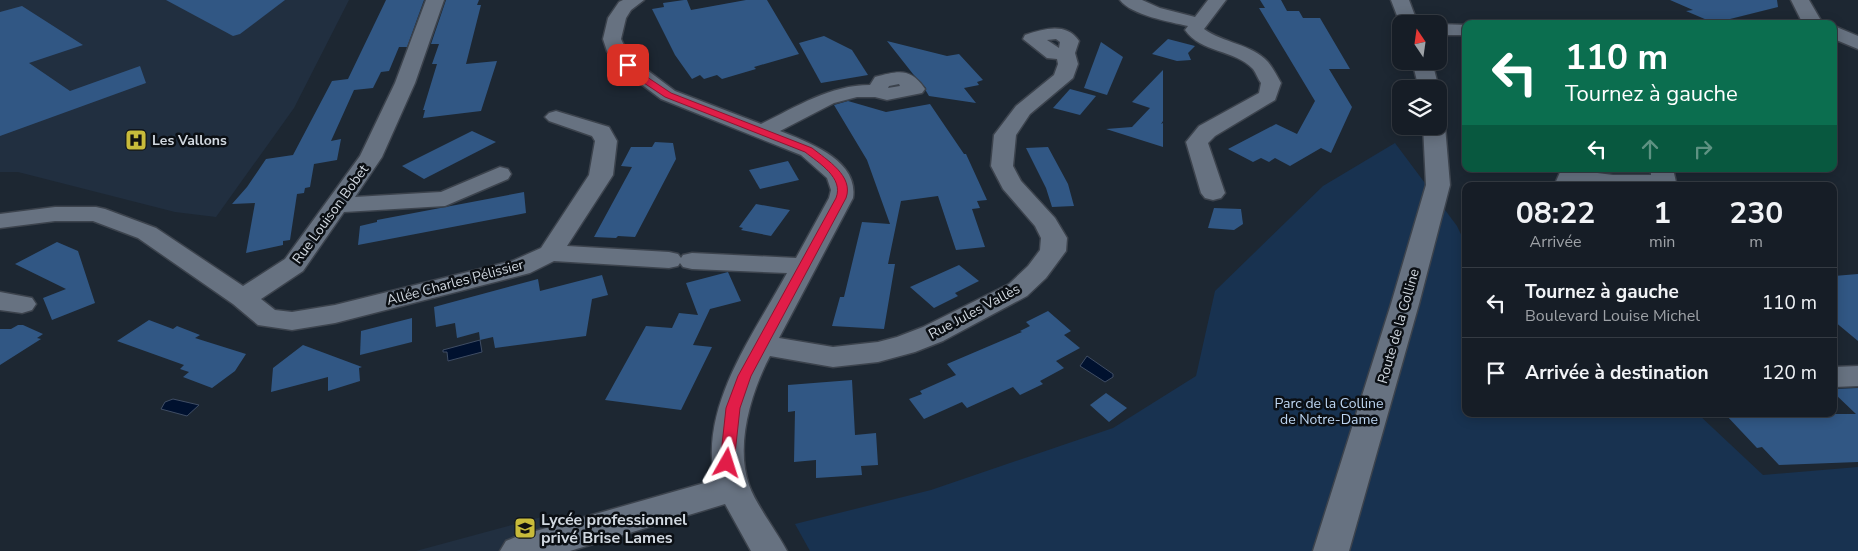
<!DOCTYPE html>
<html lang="fr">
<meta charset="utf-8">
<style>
body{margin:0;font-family:"Nunito Sans",sans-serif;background:#1f262e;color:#f1f3f6;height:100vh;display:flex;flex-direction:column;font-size:19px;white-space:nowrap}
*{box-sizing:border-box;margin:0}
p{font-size:16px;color:#9ea2a7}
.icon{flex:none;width:28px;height:28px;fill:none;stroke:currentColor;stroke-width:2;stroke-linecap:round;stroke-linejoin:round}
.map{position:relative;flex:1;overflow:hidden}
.sheet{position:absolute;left:1462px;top:182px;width:375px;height:235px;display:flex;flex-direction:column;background:#161d26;border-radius:10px;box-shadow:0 2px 12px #0003,0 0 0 1px #353b43}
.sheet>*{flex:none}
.guide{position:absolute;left:1462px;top:20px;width:375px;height:152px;border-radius:10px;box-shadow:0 2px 12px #0003,0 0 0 1px #353b43;background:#0b6e4f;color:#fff;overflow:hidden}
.needle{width:32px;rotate:347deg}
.fabs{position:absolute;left:1392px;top:15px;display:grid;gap:10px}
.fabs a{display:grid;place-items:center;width:55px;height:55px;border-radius:10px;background:#161d26;box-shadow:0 2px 12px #0003,0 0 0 1px #353b43;font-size:25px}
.pin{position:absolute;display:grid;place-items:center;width:42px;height:42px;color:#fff;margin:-21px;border-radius:10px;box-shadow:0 2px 8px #0006}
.me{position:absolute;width:55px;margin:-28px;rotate:6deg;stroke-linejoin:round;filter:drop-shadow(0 0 4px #0008)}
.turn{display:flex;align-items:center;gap:18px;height:105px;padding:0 20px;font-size:22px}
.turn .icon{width:65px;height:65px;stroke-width:2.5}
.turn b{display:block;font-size:35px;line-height:42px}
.lanes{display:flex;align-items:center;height:48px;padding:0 20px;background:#0003;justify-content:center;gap:25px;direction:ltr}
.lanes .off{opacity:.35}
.eta{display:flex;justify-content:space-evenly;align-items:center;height:85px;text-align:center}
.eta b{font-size:30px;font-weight:700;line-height:35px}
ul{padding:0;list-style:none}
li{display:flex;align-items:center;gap:15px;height:70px;padding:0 20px;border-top:1px solid #353b43}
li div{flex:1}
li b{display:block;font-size:19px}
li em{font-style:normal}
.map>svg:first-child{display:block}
.built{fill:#212f40}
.green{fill:#183250}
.water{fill:#00112f;stroke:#3f4d64}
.building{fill:#315784}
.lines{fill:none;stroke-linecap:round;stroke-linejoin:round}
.minor-casing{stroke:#3c434d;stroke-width:3}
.minor{fill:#677281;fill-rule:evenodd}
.route{fill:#e11d48;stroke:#92132f}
.labels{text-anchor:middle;stroke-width:5;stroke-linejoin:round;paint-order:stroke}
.poi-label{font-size:14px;font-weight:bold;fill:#d1d8e0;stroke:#0b0f14;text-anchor:start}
.street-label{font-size:14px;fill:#d1d8e0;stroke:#0b0f14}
.park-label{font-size:14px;fill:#bdd5f1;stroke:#0b0f14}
.near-poi-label{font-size:16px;font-weight:bold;fill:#d1d8e0;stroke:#0b0f14;text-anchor:start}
</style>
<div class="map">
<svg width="1858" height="551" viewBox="0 0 1858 551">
<rect width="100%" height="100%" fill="#1d2732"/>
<g class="built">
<path d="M0 0H349L294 108 216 217 175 212 18 172H0Z"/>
<path d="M549 515 556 551H416Z"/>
</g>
<path class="green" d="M1395 143 1457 226 1466 245V414H1698L1763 475 1858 467V551H810L795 524 931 490 1113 428 1196 376 1215 291 1323 186Z"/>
<g class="water">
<path d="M480 340 482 352 448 361 447 352H443V350Z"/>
<path d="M1087 356 1113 374V377L1105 382 1080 366Z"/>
<path d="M173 399 199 405 187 416 161 409 165 402Z"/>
</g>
<g class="building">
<path d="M166 0H285L240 34 233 36Z"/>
<path d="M386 0H424L407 47H399L389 71 381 72 373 88 354 90 331 141 341 139 337 160 314 164 310 187 305 188 304 193 297 194 290 240 283 241V245L246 253 255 203 232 204 247 187 266 159 293 155 332 81 348 79Z"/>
<path d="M446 0H479L477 5H481L466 64 497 61 481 111 423 118 425 110H423L437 64H432L439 44H431Z"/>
<path d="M684 0H687L691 10 746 0H767L799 54 754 67 756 69 722 79 717 75 704 79 700 75 692 79 675 55 652 9 664 7 663 3Z"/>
<path d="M1260 0H1281L1287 11H1299L1303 18H1320L1350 69H1329L1352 107 1331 153 1321 148 1290 166 1275 158 1269 162 1261 158 1253 162 1228 149 1276 124 1297 134 1315 101 1259 8H1265Z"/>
<path d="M1670 0H1777L1778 7 1714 23 1686 11 1693 10Z"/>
<path d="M22 6 83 45 29 63 70 91 140 66 146 83 0 136V12Z"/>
<path d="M824 36 852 50 868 75 821 83 799 43Z"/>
<path d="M1168 39 1195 46 1188 53 1191 60 1177 61 1152 54Z"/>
<path d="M887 41 947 56 959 54 983 80 977 82 979 85 964 88 976 103 929 96 926 91V88L913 74Z"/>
<path d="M1101 42 1123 57 1107 95 1084 88Z"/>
<path d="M1163 70V121L1161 124 1163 123V147L1106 129 1132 127 1150 108 1132 102Z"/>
<path d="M1070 89 1096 96 1080 115 1053 108Z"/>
<path d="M848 101 886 112 930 104 964 154H966L987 200 977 201 980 208 972 209 985 247 956 250 938 196 901 201 888 264H895L884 329 832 326 840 297H844L862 222 890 224 867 160 834 105Z"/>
<path d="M472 131 496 142 424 179 402 166Z"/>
<path d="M655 142 673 143 676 159 635 237 618 236 616 238 594 237 632 167 621 166 631 147H652Z"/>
<path d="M1048 147 1068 184 1074 206 1052 207 1046 188 1026 148Z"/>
<path d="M788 161 799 180 760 189 749 170Z"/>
<path d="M524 192 526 213 358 245 360 226 377 222V220Z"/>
<path d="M756 204 790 210 771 236 741 230 743 228 739 227Z"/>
<path d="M1214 208 1241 209 1243 224 1234 230 1208 228Z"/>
<path d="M57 242 78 251 95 303 52 320 43 298 66 289 15 264Z"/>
<path d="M959 265 979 281 955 293 958 296 934 308 910 287Z"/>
<path d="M728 272 741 301 710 309 693 345 712 347 681 410 605 400 646 326 672 328 679 313 698 315 686 283Z"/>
<path d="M1858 274V341L1834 321V276Z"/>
<path d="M602 275 608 295 592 299 586 336 495 348 493 337 480 340 479 332 457 338 455 323 436 327 434 307 538 279 540 291Z"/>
<path d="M1048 311 1071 331 1064 335 1080 348 1056 361 1064 368 1040 381 1043 384 1020 395 1013 387 967 408 962 402 924 419 909 399 922 394 920 391 956 375 947 364 1022 332 1020 331 1030 326 1026 322Z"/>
<path d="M412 318V342L360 355 361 331Z"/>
<path d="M149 320 173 329 177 326 200 335 195 338 246 354 235 371 212 388 183 377 189 372 180 369 184 365 117 341Z"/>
<path d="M18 325H23L43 334 37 338 41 339 0 365V329H11Z"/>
<path d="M303 345 362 367 359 368 360 381 328 391V377L271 392 273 368Z"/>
<path d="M852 380 855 435 876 433 878 465 861 466 862 475 816 478V460L794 462 795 411 788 412V385Z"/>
<path d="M1858 388V462L1779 465 1762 447 1757 448 1725 414H1856L1834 393V389Z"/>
<path d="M1106 393 1127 408 1109 422 1090 405Z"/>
</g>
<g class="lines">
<g class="minor-casing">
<g id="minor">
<path d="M426 0H444L415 83 382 157 355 197 441 192 500 167 508 169 511 174 508 179 445 206 344 212 303 271 261 299 275 310 292 312 335 305 512 261 541 248 589 175 595 141 592 136 549 121 545 117 549 113 556 111 609 127 617 141 613 175 567 246 669 252 678 254 681 258 683 255 692 253 796 258 829 198 831 190 827 178 801 155 661 99 621 69 607 51 603 39 608 18 619 2 623 0H644L631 10 626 18 621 39 626 50 635 61 675 91 761 124C796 107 830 85 870 85L875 77C898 71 910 67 925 89L922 93 887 100 875 97H857L834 103 780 131C808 142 859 160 853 198L779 338 833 347 878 342 897 337 923 327 1009 284 1028 266 1040 250 1041 238 1035 226 1003 189 991 166 994 135 1016 106 1054 75 1058 64 1057 59 1047 58 1023 39 1025 35C1044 29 1066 22 1079 41L1075 53 1078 64 1073 78 1030 114 1016 135 1013 166 1021 181 1055 218 1067 238 1066 251 1046 278 1027 296 943 341 915 352 878 362 833 367 770 356C751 392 735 445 749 485 756 505 776 530 787 551H751L725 504 570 551H500L506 541 518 536 715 480C698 408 754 334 787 273L692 269 683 267 680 263 678 266 669 268 554 261 530 273 335 323 292 330 258 325 233 304 138 238 93 221H55L0 228V214L55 207H96L105 209 156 228 243 286 285 259 360 156 395 83ZM1056 39 1060 42 1059 48 1047 40ZM899 84 900 86 888 88 889 86Z"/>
<path d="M1120 0H1142L1160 8 1195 17 1208 0H1226L1204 29C1223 43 1252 44 1268 62 1273 68 1277 76 1281 83L1275 100 1215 136 1208 143 1225 193 1221 198 1213 200 1205 198 1201 193 1186 142 1199 126 1259 93 1261 83C1258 79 1256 73 1253 69 1234 49 1201 53 1185 30L1188 26C1170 22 1131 15 1120 0Z"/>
<path d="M1391 0H1409L1418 24H1401V26Z"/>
<path d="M1791 0H1809L1823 24H1803Z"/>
<path d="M1439 24 1466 25V35H1439Z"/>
<path d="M1834 26 1858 36V49L1834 39Z"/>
<path d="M1412 61H1432L1439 89V90L1419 89Z"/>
<path d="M1439 121 1445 126 1450 185 1419 304 1349 551H1313L1391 304 1426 185 1423 126H1439Z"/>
<path d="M1566 169 1613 175H1651V169H1673L1676 182 1673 186H1596L1578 183V186H1554L1561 170Z"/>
<path d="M0 292 32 298 36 304 32 310 22 313 0 310Z"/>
<path d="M1858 366V386L1834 387V367Z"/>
</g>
</g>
<use href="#minor" class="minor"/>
</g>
<path class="route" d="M625 63H631L650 79 671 93 812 148C827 160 854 176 846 198L751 376 740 408 734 463 732 467 727 469 722 467 720 463 726 408 738 376 836 198C844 178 819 163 805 152L665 97 644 83 625 67Z"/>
<defs>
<g id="hospital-square" transform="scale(1.125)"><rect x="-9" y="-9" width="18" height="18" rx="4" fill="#c8bb3b" stroke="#0b0f14"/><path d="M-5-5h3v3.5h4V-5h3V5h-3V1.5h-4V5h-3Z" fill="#111"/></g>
<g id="school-square" transform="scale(1.125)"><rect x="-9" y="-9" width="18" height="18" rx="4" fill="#c8bb3b" stroke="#0b0f14"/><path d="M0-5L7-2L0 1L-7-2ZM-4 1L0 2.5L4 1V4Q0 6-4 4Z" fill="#111"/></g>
</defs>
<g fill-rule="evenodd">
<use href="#hospital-square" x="136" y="140"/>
<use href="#school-square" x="525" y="528"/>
</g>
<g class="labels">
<g class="poi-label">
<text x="152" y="145">Les Vallons</text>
</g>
<g class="street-label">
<text transform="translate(330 214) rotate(-54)" y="5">Rue Louison Bobet</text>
<text transform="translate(455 282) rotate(-15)" y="5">Allée Charles Pélissier</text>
<text transform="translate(974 311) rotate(-28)" y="5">Rue Jules Vallès</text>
<text transform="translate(1398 326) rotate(-74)" y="5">Route de la Colline</text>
</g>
<g class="park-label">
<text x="1329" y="408">Parc de la Colline<tspan x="1329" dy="16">de Notre-Dame</tspan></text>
</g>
<g class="near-poi-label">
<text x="541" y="525">Lycée professionnel<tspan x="541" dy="18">privé Brise Lames</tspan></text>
</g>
</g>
</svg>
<div class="fabs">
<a><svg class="needle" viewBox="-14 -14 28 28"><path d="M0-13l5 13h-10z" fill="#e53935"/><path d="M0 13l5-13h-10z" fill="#9ea2a7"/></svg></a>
<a><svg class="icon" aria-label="layers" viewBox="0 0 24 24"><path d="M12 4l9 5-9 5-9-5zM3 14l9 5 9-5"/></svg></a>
</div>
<div class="pin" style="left:628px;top:65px;background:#d93025"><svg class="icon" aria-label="arrive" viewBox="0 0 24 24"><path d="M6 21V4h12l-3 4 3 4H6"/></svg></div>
<svg class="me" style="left:727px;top:463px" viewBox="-20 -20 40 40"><path d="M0-17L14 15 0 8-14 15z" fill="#e11d48" stroke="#fff" stroke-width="4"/></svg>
<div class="guide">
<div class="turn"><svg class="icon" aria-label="left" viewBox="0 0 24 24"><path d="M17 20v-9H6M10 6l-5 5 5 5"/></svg><div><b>110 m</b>Tournez à gauche</div></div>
<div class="lanes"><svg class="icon" aria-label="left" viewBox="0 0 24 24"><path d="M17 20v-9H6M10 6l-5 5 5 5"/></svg><svg class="icon off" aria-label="ahead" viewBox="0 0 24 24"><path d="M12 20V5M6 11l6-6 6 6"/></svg><svg class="icon off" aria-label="right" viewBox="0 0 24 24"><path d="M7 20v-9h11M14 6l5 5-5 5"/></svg></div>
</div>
<section class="sheet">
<div class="eta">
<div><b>08:22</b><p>Arrivée</p></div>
<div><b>1</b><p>min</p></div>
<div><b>230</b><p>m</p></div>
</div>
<ul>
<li><svg class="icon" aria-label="left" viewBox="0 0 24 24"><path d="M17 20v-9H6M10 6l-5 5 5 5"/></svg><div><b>Tournez à gauche</b><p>Boulevard Louise Michel</p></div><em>110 m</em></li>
<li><svg class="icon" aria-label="arrive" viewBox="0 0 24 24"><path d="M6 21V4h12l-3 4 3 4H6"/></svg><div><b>Arrivée à destination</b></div><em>120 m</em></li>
</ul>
</section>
</div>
